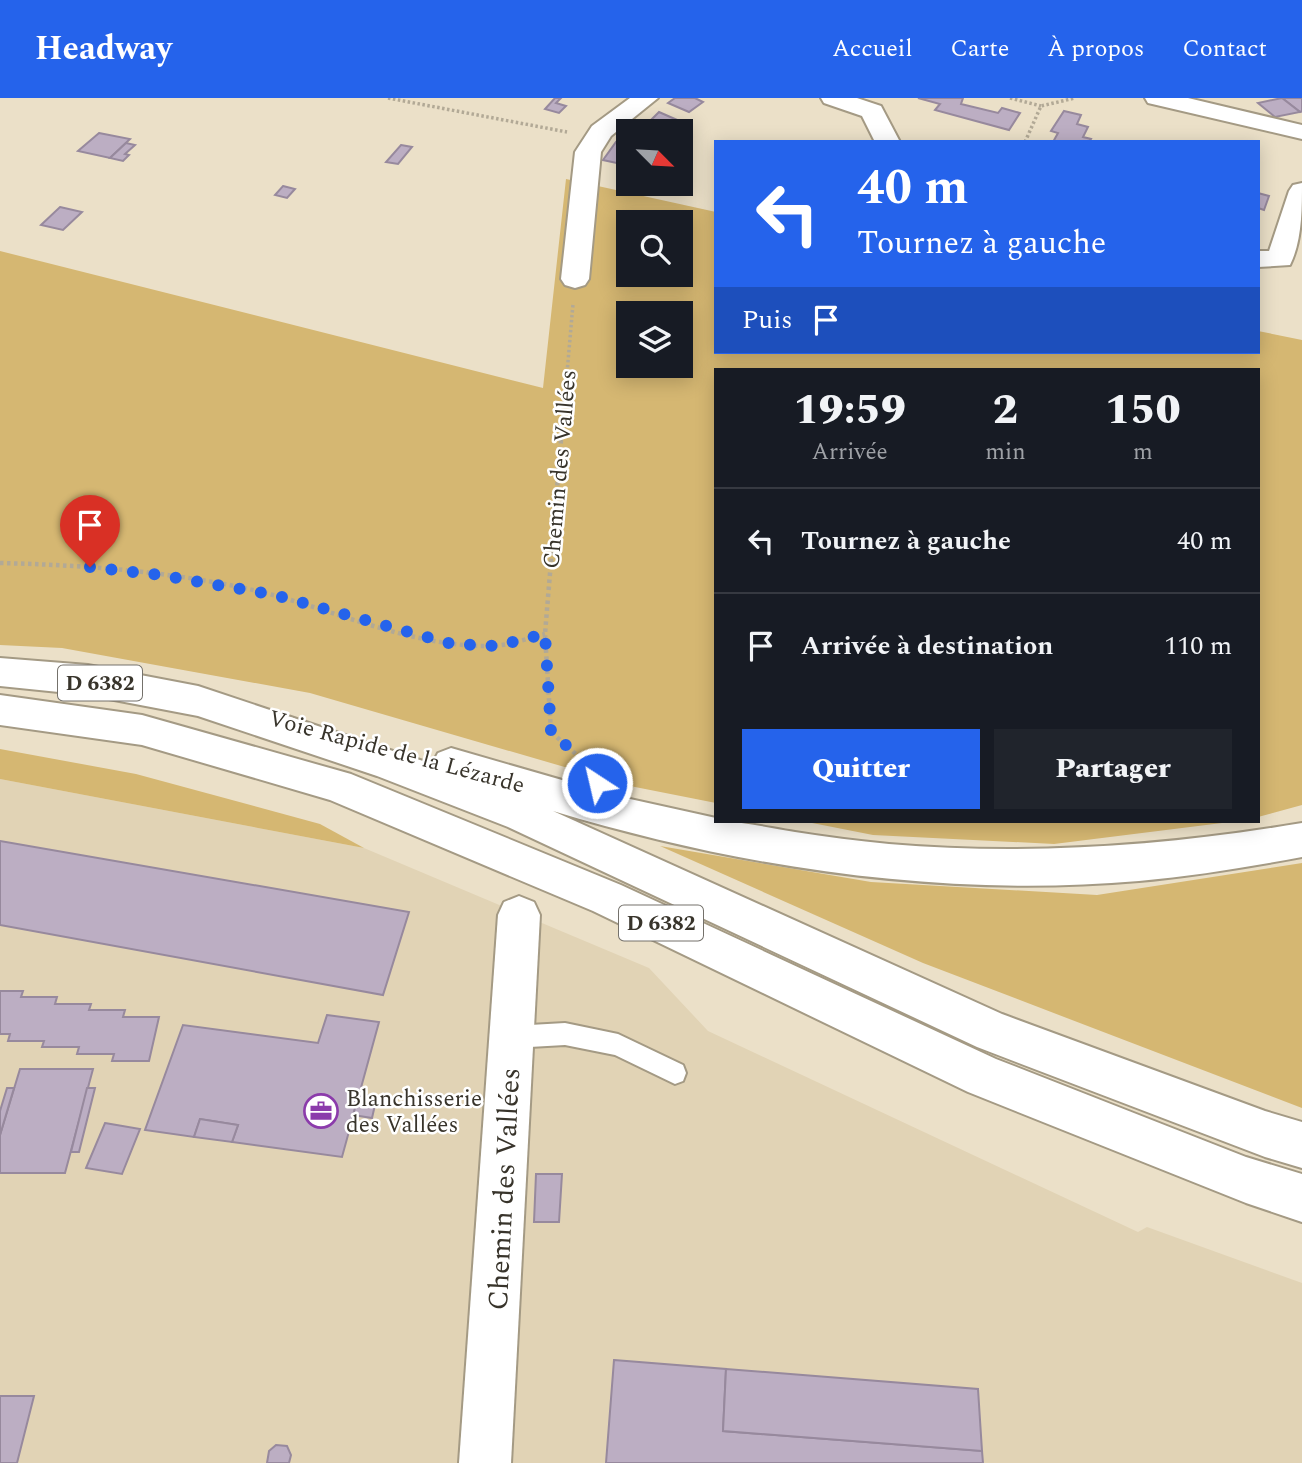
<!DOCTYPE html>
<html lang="fr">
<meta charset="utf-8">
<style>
body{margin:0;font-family:Spectral,serif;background:#20242c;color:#f1f3f6;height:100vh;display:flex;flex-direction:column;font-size:26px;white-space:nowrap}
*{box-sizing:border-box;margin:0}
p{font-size:23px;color:#9ea1a6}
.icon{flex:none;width:38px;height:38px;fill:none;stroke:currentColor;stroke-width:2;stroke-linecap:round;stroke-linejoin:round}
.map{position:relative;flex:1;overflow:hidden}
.sheet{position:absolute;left:714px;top:270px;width:546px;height:455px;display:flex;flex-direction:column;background:#171b24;border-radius:0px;box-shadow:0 4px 18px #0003}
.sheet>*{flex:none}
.banner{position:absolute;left:714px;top:42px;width:546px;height:214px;border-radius:0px;box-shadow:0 4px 18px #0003;background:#2563eb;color:#fff;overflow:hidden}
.needle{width:46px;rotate:114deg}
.controls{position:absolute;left:616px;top:21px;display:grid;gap:14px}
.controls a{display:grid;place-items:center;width:77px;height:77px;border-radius:0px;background:#171b24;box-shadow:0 4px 18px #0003;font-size:35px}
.pin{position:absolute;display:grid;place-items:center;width:60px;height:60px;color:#fff;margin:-72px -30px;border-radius:50% 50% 50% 0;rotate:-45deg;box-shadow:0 0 7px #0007}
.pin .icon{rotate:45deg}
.me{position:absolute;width:77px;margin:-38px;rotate:325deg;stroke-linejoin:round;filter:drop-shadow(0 0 5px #0008)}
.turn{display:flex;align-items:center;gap:24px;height:147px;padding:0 28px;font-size:32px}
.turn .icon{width:91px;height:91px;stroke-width:2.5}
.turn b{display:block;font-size:49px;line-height:60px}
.then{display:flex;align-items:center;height:66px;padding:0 28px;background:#0003;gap:14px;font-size:26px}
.eta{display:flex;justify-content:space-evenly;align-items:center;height:119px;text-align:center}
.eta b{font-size:42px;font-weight:800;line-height:49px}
.button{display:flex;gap:14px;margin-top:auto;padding:14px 28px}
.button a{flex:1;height:80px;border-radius:0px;background:#2563eb;color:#fff;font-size:28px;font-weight:800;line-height:80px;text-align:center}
.button a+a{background:#20242c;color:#f1f3f6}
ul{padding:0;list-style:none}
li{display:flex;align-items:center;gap:21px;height:105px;padding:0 28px;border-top:2px solid #363941}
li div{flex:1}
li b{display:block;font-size:26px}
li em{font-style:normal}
header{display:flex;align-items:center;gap:42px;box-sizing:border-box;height:98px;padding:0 35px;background:#2563eb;color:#fff}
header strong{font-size:33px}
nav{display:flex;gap:38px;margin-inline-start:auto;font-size:24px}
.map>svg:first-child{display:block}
.built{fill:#e1d3b5}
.green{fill:#d5b772;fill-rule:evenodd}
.building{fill:#bcaec3;stroke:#97899d;stroke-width:2}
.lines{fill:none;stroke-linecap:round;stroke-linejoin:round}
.lane-casing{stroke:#a49a84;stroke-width:4}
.street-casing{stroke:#a49a84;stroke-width:4}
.highway-casing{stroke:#a49a84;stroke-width:4}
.path-far1{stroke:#b2a996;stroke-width:3.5;stroke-dasharray:2.5 2.5;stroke-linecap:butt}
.path{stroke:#b2a996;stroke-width:4.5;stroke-dasharray:3.5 3.5;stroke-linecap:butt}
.lane{fill:#fff;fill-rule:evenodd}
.street{fill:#fff;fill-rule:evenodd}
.highway{fill:#fff;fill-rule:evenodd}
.route{stroke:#2563eb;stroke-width:12;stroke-dasharray:0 21.6}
.labels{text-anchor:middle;stroke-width:5;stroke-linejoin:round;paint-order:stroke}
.shield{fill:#fff;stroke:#74716b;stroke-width:2}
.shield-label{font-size:21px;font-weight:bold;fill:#38342b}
.street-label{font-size:23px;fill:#38342b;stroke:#fff}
.poi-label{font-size:23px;fill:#38342b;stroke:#fff;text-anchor:start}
.near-street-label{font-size:28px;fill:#38342b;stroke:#fff}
</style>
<header>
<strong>Headway</strong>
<nav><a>Accueil</a><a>Carte</a><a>À propos</a><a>Contact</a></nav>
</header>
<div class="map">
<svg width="1302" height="1365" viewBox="0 0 1302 1365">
<rect width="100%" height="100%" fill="#ebe0c8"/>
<path class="built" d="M0 681 364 750 649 870 708 933 1138 1134 1147 1129 1302 1185V1365H0Z"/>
<g class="green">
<path d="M566 81 716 114V254H1258V233L1302 242V707L1258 719V271H716V705L630 688 310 595 62 550 0 547V153L543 290ZM628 124H681V177H628ZM628 215H681V268H628Z"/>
<path d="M0 651 136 676 320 726 364 750 0 681Z"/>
<path d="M802 723H1238L1054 746 873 737Z"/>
<path d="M660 748 871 784 1097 797 1302 765V1010L923 865Z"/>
</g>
<g class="building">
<path d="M555 0H561L556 5 566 8 559 15 545 11Z"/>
<path d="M675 0H695L703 4 689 14 668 5Z"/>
<path d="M918 0H963L961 6 998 15 1002 10 1020 15 1009 32 935 12 940 6Z"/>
<path d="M1282 0H1302V13L1300 14Z"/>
<path d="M1282 0 1300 14 1275 19 1258 5Z"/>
<path d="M1064 13 1081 17 1077 26 1088 29 1083 39 1091 41 1089 44H1053L1058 35 1051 33Z"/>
<path d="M659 14 684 25 671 33H657L645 28Z"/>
<path d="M99 35 130 41 110 60 78 53Z"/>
<path d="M616 44 628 47V56L621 66 603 62Z"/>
<path d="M126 45 135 47 125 56 129 57 123 63 110 60Z"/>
<path d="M401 47 412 49 398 66 386 64Z"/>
<path d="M283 88 295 91 287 100 275 97Z"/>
<path d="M1258 95 1269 98 1264 112 1258 110Z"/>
<path d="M60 109 82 114 63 132 41 127Z"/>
<path d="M0 743 409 814 383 897 0 827Z"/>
<path d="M0 893H23L21 899H57L55 906H91L89 912H125L123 919H159L149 963H112L114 956H77L79 949H42L44 943H8L10 936H0Z"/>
<path d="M327 917 379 924 342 1059 232 1044 238 1027 200 1021 194 1039 145 1032 183 927 318 945Z"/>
<path d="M20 971H93L65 1075H0V1037Z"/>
<path d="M7 990H14L0 1037V1013Z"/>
<path d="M87 990H95L79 1054H71Z"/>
<path d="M359 996 377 998 372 1020 353 1017Z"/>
<path d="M200 1021 238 1027 232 1044 194 1039Z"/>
<path d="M105 1025 140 1031 122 1076 86 1070Z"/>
<path d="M536 1076H562L559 1124H534Z"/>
<path d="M614 1262 726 1271 723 1333 982 1353 983 1365H606Z"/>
<path d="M726 1271 978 1291 982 1353 723 1333Z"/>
<path d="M0 1298H34L17 1365H0Z"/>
<path d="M276 1347 287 1348 291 1357 289 1365H267L269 1353Z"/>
</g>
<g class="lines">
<g class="lane-casing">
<path id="lane" d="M565 925 618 936 683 967 686 975 683 983 675 986 615 957 565 947 512 950 504 946 501 939 504 932 512 928Z"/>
</g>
<g class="street-casing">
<g id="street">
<path d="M630 0H658L611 38 601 54 589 181 585 187 575 190 565 187 561 181 575 54 592 28Z"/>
<path d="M821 0H857L881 8 900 44H875L862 18 824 5Z"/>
<path d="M1145 0H1188L1302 27V41L1148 5Z"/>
<path d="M1302 85C1302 112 1302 143 1290 167L1258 169V153H1269L1289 93 1293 87Z"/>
<path d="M519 798 534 804 540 817 511 1365H459L498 817 504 804Z"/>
</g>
</g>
<g class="highway-casing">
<g id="highway">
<path d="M0 560 88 567 198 588 432 666 438 655 451 650 621 699 716 720V723C742 723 769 730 795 734 826 739 858 743 889 746 1028 758 1165 748 1302 725V759C1248 769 1194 778 1139 783 942 800 742 770 553 713L1002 916 1265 1013 1302 1024V1070L1265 1059 977 949 508 729 377 678 198 618 88 597 0 588Z"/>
<path d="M0 597 142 617 351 676 621 787 996 961 1246 1059 1302 1076V1124L1246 1105 968 994 593 813 330 702 142 647 0 627Z"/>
</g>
</g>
<g class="path-far1">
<path d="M388 0 567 34"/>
<path d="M1010 0 1041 8"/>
<path d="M1025 44 1041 8 1075 0"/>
<path d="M561 344 573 206"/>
</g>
<g class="path">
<path d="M561 342 545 536 551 634 595 673"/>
<path d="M0 465C82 467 164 473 244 490 326 507 408 550 493 548 511 547 528 540 545 536"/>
</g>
<use href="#lane" class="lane"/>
<use href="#street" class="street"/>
<use href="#highway" class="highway"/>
</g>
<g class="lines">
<path class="route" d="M90 469 160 477 275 497 452 546 496 548 545 536 551 634 595 673 597 685"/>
</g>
<defs>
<g id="office-ring" transform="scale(1.75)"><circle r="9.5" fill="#fff" stroke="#8b3bab" stroke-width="1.5"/><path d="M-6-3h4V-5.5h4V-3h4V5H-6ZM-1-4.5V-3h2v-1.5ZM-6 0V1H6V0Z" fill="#8b3bab"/></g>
</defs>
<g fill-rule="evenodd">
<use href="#office-ring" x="321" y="1013"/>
</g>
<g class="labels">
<g class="shield">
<rect x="58" y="567.5" width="84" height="35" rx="5"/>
<rect x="619" y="807.5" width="84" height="35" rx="5"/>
</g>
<g class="shield-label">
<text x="100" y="592">D 6382</text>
<text x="661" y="832">D 6382</text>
</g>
<g class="street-label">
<text transform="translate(559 371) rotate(-85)" y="8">Chemin des Vallées</text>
<text transform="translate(397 653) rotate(15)" y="8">Voie Rapide de la Lézarde</text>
</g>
<g class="poi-label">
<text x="346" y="1008">Blanchisserie<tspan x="346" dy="26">des Vallées</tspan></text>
</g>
<g class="near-street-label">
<text transform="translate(503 1091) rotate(-87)" y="10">Chemin des Vallées</text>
</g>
</g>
</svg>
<div class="controls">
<a><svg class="needle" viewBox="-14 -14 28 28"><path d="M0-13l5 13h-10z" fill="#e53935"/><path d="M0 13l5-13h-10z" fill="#9ea1a6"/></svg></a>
<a><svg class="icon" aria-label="search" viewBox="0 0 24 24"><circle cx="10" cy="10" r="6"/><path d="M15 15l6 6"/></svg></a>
<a><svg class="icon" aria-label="layers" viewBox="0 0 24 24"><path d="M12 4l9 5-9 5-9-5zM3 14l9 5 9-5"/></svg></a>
</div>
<div class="pin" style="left:90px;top:469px;background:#d93025"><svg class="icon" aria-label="arrive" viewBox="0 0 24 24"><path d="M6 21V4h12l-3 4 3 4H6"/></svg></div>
<svg class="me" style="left:597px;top:685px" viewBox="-20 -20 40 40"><circle r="17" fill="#2563eb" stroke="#fff" stroke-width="3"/><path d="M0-11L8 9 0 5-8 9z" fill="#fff"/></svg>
<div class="banner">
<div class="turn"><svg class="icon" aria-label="left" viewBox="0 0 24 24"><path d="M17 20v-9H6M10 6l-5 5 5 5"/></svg><div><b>40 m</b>Tournez à gauche</div></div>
<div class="then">Puis<svg class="icon" aria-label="arrive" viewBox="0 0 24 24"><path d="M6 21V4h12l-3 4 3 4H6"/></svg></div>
</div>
<section class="sheet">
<div class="eta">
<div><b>19:59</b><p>Arrivée</p></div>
<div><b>2</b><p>min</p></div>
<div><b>150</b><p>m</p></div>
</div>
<ul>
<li><svg class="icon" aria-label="left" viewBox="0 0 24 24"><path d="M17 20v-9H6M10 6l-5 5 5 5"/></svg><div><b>Tournez à gauche</b></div><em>40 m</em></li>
<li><svg class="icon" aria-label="arrive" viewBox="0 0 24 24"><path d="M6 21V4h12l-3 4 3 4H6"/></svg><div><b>Arrivée à destination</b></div><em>110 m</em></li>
</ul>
<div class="button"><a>Quitter</a><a>Partager</a></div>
</section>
</div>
